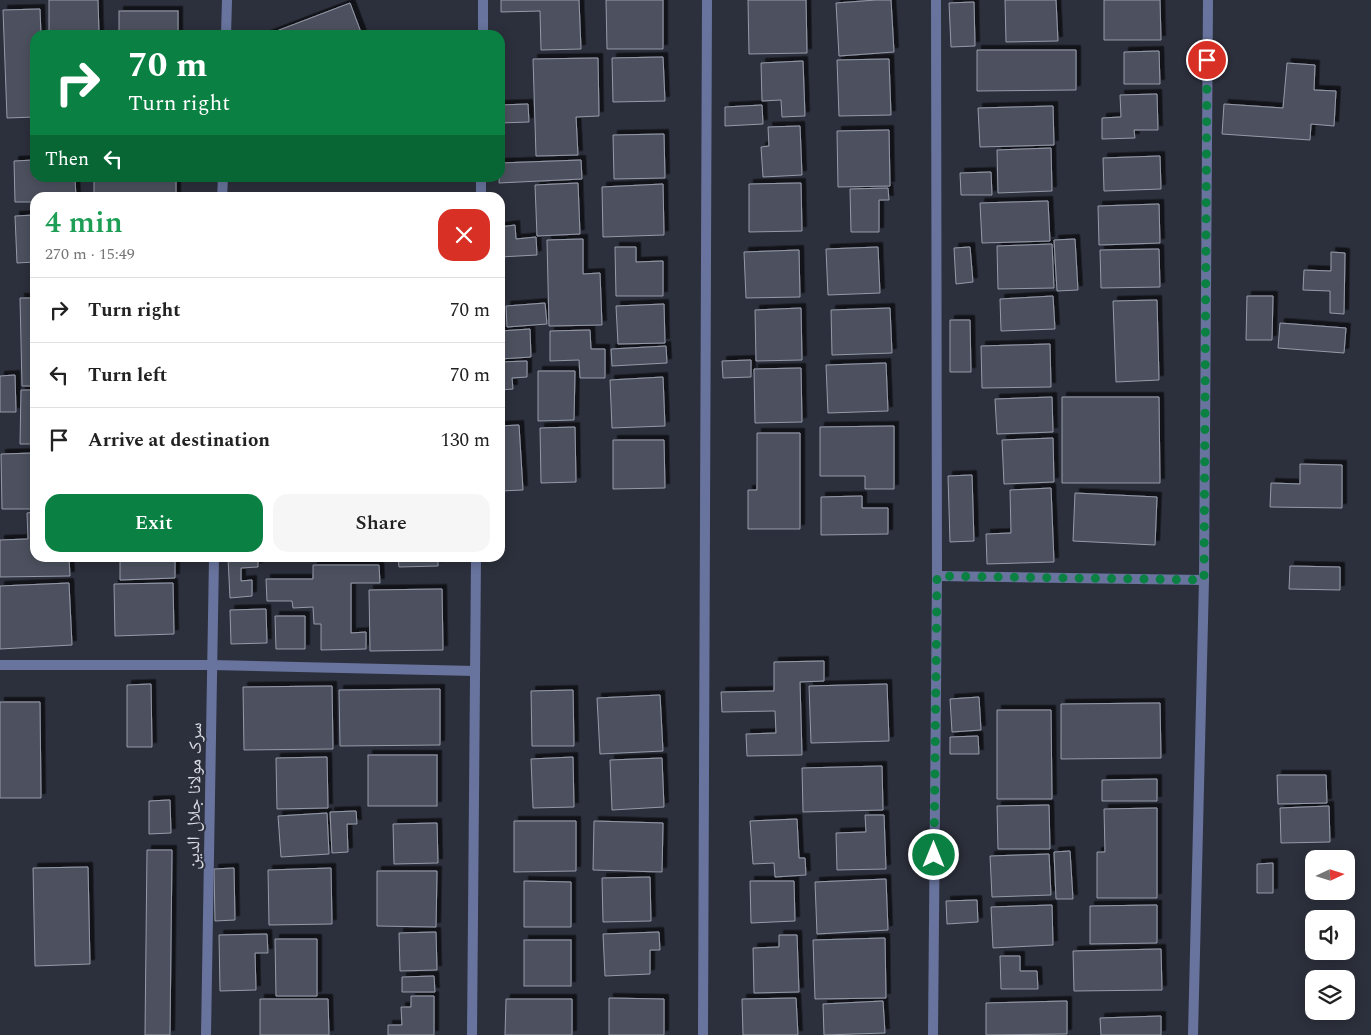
<!DOCTYPE html>
<meta charset="utf-8">
<style>
body{margin:0;font-family:Spectral,"Noto Naskh Arabic",serif;background:#f6f6f6;color:#222;height:100vh;display:flex;flex-direction:column;font-size:19px;white-space:nowrap}
*{box-sizing:border-box;margin:0}
p{font-size:16px;color:#767676}
.icon{flex:none;width:28px;height:28px;fill:none;stroke:currentColor;stroke-width:2;stroke-linecap:round;stroke-linejoin:round}
.map{position:relative;flex:1;overflow:hidden}
.panel{position:absolute;left:30px;top:192px;width:475px;height:370px;display:flex;flex-direction:column;background:#fff;border-radius:15px;box-shadow:0 2px 12px #0003}
.panel>*{flex:none}
.banner{position:absolute;left:30px;top:30px;width:475px;height:152px;border-radius:15px;box-shadow:0 2px 12px #0003;background:#0b8043;color:#fff;overflow:hidden}
.needle{width:32px;rotate:86deg}
.fabs{position:absolute;left:1305px;top:850px;display:grid;gap:10px}
.fabs a{display:grid;place-items:center;width:50px;height:50px;border-radius:10px;background:#fff;box-shadow:0 2px 12px #0003;font-size:25px}
.pin{position:absolute;display:grid;place-items:center;width:42px;height:42px;color:#fff;margin:-21px;border:2px solid #fff;border-radius:50%;box-shadow:0 1px 5px #0007}
.me{position:absolute;width:55px;margin:-28px;rotate:0deg;stroke-linejoin:round;filter:drop-shadow(0 0 4px #0008)}
.turn{display:flex;align-items:center;gap:18px;height:105px;padding:0 15px;font-size:22px}
.turn .icon{width:65px;height:65px;stroke-width:2.5}
.turn b{display:block;font-size:35px;line-height:42px}
.then{display:flex;align-items:center;height:48px;padding:0 15px;background:#0003;gap:10px;font-size:19px}
.round{display:grid;place-items:center;flex:none;width:52px;height:52px;border-radius:15px;background:#f6f6f6}
.headline{display:flex;align-items:center;justify-content:space-between;height:85px;padding:0 15px}
h1{font-size:30px;font-weight:600;line-height:38px;color:#1e9e55}
.action{display:flex;gap:10px;margin-top:auto;padding:10px 15px}
.action a{flex:1;height:58px;border-radius:15px;background:#0b8043;color:#fff;font-size:20px;font-weight:600;line-height:58px;text-align:center}
.action a+a{background:#f6f6f6;color:#222}
ul{padding:0;list-style:none}
li{display:flex;align-items:center;gap:15px;height:65px;padding:0 15px;border-top:1px solid #e0e0e0}
li div{flex:1}
li b{display:block;font-size:19px}
li em{font-style:normal}
.map>svg:first-child{display:block}
.building{fill:#4d515f;stroke:#959aa9;filter:url(#shadow)}
.lines{fill:none;stroke-linecap:round;stroke-linejoin:round}
.minor{stroke:#69749e;stroke-width:10}
.route{stroke:#0b8043;stroke-width:9;stroke-dasharray:0 16.2}
.labels{text-anchor:middle;stroke-width:4;stroke-linejoin:round;paint-order:stroke}
.street-label{font-size:18px;fill:#d8dbe3;stroke:#2c303c}
</style>
<div class="map">
<svg width="1371" height="1035" viewBox="0 0 1371 1035">
<defs>
<filter id="shadow"><feDropShadow dx="4.5" dy="-4.5" stdDeviation="0" flood-color="#0009"/></filter>
</defs>
<rect width="100%" height="100%" fill="#2c303c"/>
<g class="building">
<path d="M49 0H98L99 35H49Z"/>
<path d="M501 0H579L581 49 541 50 540 11 501 12Z"/>
<path d="M606 0H663V49H607Z"/>
<path d="M748 0H806L807 53 749 54Z"/>
<path d="M876 0H891L894 52 839 56 836 3Z"/>
<path d="M1005 0H1056L1058 41 1006 42Z"/>
<path d="M1104 0H1160L1161 40H1104Z"/>
<path d="M974 2 975 46 951 47 949 3Z"/>
<path d="M350 3 362 35H266Z"/>
<path d="M40 9 41 35H35V117L7 118 3 10Z"/>
<rect x="119" y="11" width="59" height="24"/>
<path d="M977 50H1076V90L977 91Z"/>
<path d="M1159 51 1160 84H1124V52Z"/>
<path d="M663 57 665 101 613 102 612 58Z"/>
<path d="M598 58 599 116 576 117 578 155 536 156 533 59Z"/>
<path d="M889 59 891 115 839 116 837 60Z"/>
<path d="M803 61 805 116 782 117 781 100 762 101 761 63Z"/>
<path d="M1287 63 1315 65 1314 90 1336 91 1334 126 1311 124 1310 140 1222 134 1224 104 1283 108Z"/>
<path d="M1157 94 1158 130H1134L1135 138 1102 139V118L1121 117 1120 95Z"/>
<path d="M528 104 529 122 500 123V105Z"/>
<path d="M762 105 763 124 725 126V107Z"/>
<path d="M1053 106 1054 145 980 147 978 108Z"/>
<path d="M800 126 802 175 763 177 761 147 769 146 768 127Z"/>
<path d="M889 130 890 186 838 187 837 131Z"/>
<path d="M664 134 665 178 614 179 613 135Z"/>
<path d="M1051 148 1052 191 998 193 997 150Z"/>
<path d="M1160 156 1161 189 1104 191 1103 158Z"/>
<path d="M35 160V178H75L76 198H35V202H15L14 161Z"/>
<path d="M581 160 582 179 499 183 500 163Z"/>
<path d="M991 172 992 195H961L960 173Z"/>
<rect x="94" y="178" width="82" height="20"/>
<path d="M578 183 580 234 537 236 535 185Z"/>
<path d="M801 183 802 231 749 232V184Z"/>
<path d="M663 184 664 235 603 237 602 187Z"/>
<path d="M888 188 889 200H879V232H851L850 189Z"/>
<path d="M1048 201 1050 241 982 243 980 203Z"/>
<path d="M1159 204 1160 243 1099 245 1098 206Z"/>
<path d="M35 215V262L17 263 15 216Z"/>
<path d="M515 225 516 239 536 237 537 255 500 257V227Z"/>
<path d="M583 239V274L600 273 602 325 549 326 547 240Z"/>
<path d="M1075 239 1078 290 1057 291 1054 240Z"/>
<path d="M1052 244 1054 288 998 289 997 246Z"/>
<path d="M615 247H636V262L663 261V296H616Z"/>
<path d="M878 247 880 293 828 295 826 249Z"/>
<path d="M970 247 973 282 956 284 954 248Z"/>
<path d="M1159 249 1160 287 1101 288 1100 250Z"/>
<path d="M799 250 800 297 746 298 744 252Z"/>
<path d="M1331 252 1345 253 1344 314 1330 313V291L1303 290 1304 270 1331 271Z"/>
<path d="M1053 296 1055 329 1001 331 1000 299Z"/>
<path d="M1247 296H1273L1272 340H1246Z"/>
<path d="M20 298H35V386H22Z"/>
<path d="M1157 300 1159 380 1116 382 1113 301Z"/>
<path d="M545 303 547 324 507 327 506 306Z"/>
<path d="M664 304 665 343 618 344 616 306Z"/>
<path d="M801 308 802 360 756 361 755 310Z"/>
<path d="M890 308 892 353 832 355 831 310Z"/>
<path d="M950 320H970L971 372H950Z"/>
<path d="M1280 323 1346 328 1344 353 1278 348Z"/>
<path d="M530 329 531 357 500 359V331Z"/>
<path d="M590 330 591 349H605V378H580L579 360 550 361V331Z"/>
<path d="M1050 344 1051 387 982 388 981 346Z"/>
<path d="M666 346 667 363 612 366 611 349Z"/>
<path d="M751 360V377L723 378 722 361Z"/>
<path d="M527 361V377L512 378 513 389 500 390V362Z"/>
<path d="M886 363 888 411 828 413 826 365Z"/>
<path d="M801 368 802 422 755 423 754 369Z"/>
<path d="M538 371H575L574 420 538 421Z"/>
<path d="M15 375 16 412H0V376Z"/>
<path d="M663 377 665 426 612 428 610 380Z"/>
<path d="M21 390H35V444H20Z"/>
<path d="M1052 397 1053 432 997 434 995 399Z"/>
<path d="M1062 397H1159L1160 483H1062Z"/>
<path d="M519 425 523 490 500 491V426Z"/>
<path d="M894 426V489H865V476H820V427Z"/>
<path d="M575 427 576 482 541 483 540 428Z"/>
<path d="M757 433H800V529H748V490H757Z"/>
<path d="M1053 438 1054 482 1004 484 1002 440Z"/>
<path d="M613 440H664L665 488 613 489Z"/>
<path d="M35 453V509H2L1 454Z"/>
<path d="M1300 464 1342 465V508L1270 507 1271 483 1300 484Z"/>
<path d="M972 475 974 541 950 542 948 476Z"/>
<path d="M1051 488 1054 562 987 564 986 534 1011 533 1010 490Z"/>
<path d="M1075 493 1157 497 1155 545 1073 541Z"/>
<path d="M862 496V508H888V534L821 535V497Z"/>
<path d="M35 512V558H69L70 576 0 577V540L28 539 27 513Z"/>
<path d="M120 558H175V578L120 580Z"/>
<path d="M228 558H258V567L241 568V581L252 580V596L230 598Z"/>
<rect x="268" y="558" width="68" height="3"/>
<path d="M398 558H438V566L399 567Z"/>
<path d="M313 565H379L380 583H351V633L366 632V649L321 650V624H314L313 607 293 608 292 601H267L266 579H313Z"/>
<path d="M1290 566 1340 567V590L1289 589Z"/>
<path d="M69 583 72 645 0 649V586Z"/>
<path d="M173 583 174 634 115 636 114 584Z"/>
<path d="M442 589 443 650 370 651 369 590Z"/>
<path d="M266 609 267 643 231 644 230 610Z"/>
<path d="M275 616H305V649H276Z"/>
<path d="M824 661V681L800 682 802 755 747 756 746 734 776 733 775 711 722 712 721 692 774 691V662Z"/>
<path d="M151 684 152 747H127V685Z"/>
<path d="M887 684 889 741 811 743 809 686Z"/>
<path d="M332 686 333 749 244 750 243 687Z"/>
<path d="M440 689V745L340 746 339 690Z"/>
<path d="M573 690 574 746H532L531 691Z"/>
<path d="M660 695 663 751 600 754 597 698Z"/>
<path d="M979 697 981 730 952 732 950 699Z"/>
<path d="M0 702H40L41 798H0Z"/>
<path d="M1160 703 1161 758 1061 759V704Z"/>
<path d="M997 710H1051L1052 799H997Z"/>
<path d="M978 736 979 754H950V737Z"/>
<rect x="368" y="755" width="69" height="51"/>
<path d="M327 757 328 808 277 809 276 758Z"/>
<path d="M573 757 574 807 533 808 531 759Z"/>
<path d="M662 758 664 807 612 810 610 760Z"/>
<path d="M882 766 883 810 803 812 802 768Z"/>
<path d="M1277 775H1326L1327 803 1278 804Z"/>
<path d="M1157 779V801H1102V780Z"/>
<path d="M170 800 171 833 149 834V801Z"/>
<path d="M1049 805 1050 849H998L997 806Z"/>
<path d="M1329 806 1330 842 1281 843 1280 808Z"/>
<path d="M1157 808V898H1097V852H1105L1104 809Z"/>
<path d="M356 811 357 824H347L348 852 332 853 330 812Z"/>
<path d="M327 813 329 854 281 857 278 816Z"/>
<path d="M865 815H884L886 869 837 870 836 833 866 832Z"/>
<path d="M797 819 799 858H805L806 875 775 877 774 863 753 864 750 821Z"/>
<path d="M514 821H576V871L514 872Z"/>
<path d="M594 821 663 823 662 872 593 870Z"/>
<path d="M437 823 438 863 394 864 393 824Z"/>
<path d="M147 850H172L170 1035H145Z"/>
<path d="M1070 851 1073 899H1056L1054 852Z"/>
<path d="M1049 854 1051 895 992 897 990 856Z"/>
<path d="M1273 863V893H1257V864Z"/>
<path d="M88 867 90 964 35 966 33 868Z"/>
<path d="M234 868 235 920 215 921 214 869Z"/>
<path d="M331 868 332 924 269 925 268 870Z"/>
<path d="M377 871H437L436 927 377 926Z"/>
<path d="M650 877 651 921 603 922 602 878Z"/>
<path d="M886 879 888 930 817 934 815 882Z"/>
<path d="M524 881 571 882V927H524Z"/>
<path d="M750 881H794L795 921 751 923Z"/>
<path d="M977 900 978 922 947 924 946 901Z"/>
<path d="M1052 905 1053 945 993 948 991 907Z"/>
<path d="M1157 905V943L1090 944V906Z"/>
<path d="M436 932 437 970 400 971 399 933Z"/>
<path d="M659 932 660 950H650V974L605 976 603 934Z"/>
<path d="M267 934 268 953H255L256 990 220 991 219 935Z"/>
<path d="M779 935H797L799 992 754 993 753 948 779 947Z"/>
<path d="M885 938 886 998 815 999 813 940Z"/>
<path d="M275 939H317V996H276Z"/>
<rect x="524" y="940" width="47" height="46"/>
<path d="M1161 949 1162 990 1074 991 1073 951Z"/>
<path d="M1000 956H1020V971H1037L1038 989H1001Z"/>
<path d="M434 976 435 992H402V977Z"/>
<path d="M411 996H434V1035H388V1025H402L401 1007H411Z"/>
<path d="M609 998 664 999V1035H609Z"/>
<path d="M796 998 798 1035H743L742 999Z"/>
<path d="M260 999H328L329 1035H260Z"/>
<path d="M506 999H572V1035H505Z"/>
<path d="M883 1001 885 1033 824 1035 823 1004Z"/>
<path d="M1067 1001V1034L986 1035V1003Z"/>
<path d="M1161 1016V1035H1101L1100 1018Z"/>
</g>
<g class="lines">
<g class="minor">
<path d="M226 35 227 0"/>
<path d="M483 35V0"/>
<path d="M222 198 223 178"/>
<path d="M481 198V178"/>
<path d="M937 576 1204 580"/>
<path d="M0 665H212L475 671"/>
<path d="M206 1035 214 558"/>
<path d="M472 1035 476 558"/>
<path d="M703 1035 707 0"/>
<path d="M933 1035 937 576 936 0"/>
<path d="M1193 1035 1204 580 1208 0"/>
</g>
</g>
<g class="lines">
<path class="route" d="M934 855 937 576 1204 580 1207 60"/>
</g>
<g class="labels">
<g class="street-label">
<text transform="translate(194 796) rotate(-89)" y="6">سرک مولانا جلال الدین</text>
</g>
</g>
</svg>
<div class="fabs">
<a><svg class="needle" viewBox="-14 -14 28 28"><path d="M0-13l5 13h-10z" fill="#e53935"/><path d="M0 13l5-13h-10z" fill="#767676"/></svg></a>
<a><svg class="icon" aria-label="sound" viewBox="0 0 24 24"><path d="M4 9h4l5-4v14l-5-4H4zM17 9q2 3 0 6"/></svg></a>
<a><svg class="icon" aria-label="layers" viewBox="0 0 24 24"><path d="M12 4l9 5-9 5-9-5zM3 14l9 5 9-5"/></svg></a>
</div>
<div class="pin" style="left:1207px;top:60px;background:#d93025"><svg class="icon" aria-label="arrive" viewBox="0 0 24 24"><path d="M6 21V4h12l-3 4 3 4H6"/></svg></div>
<svg class="me" style="left:934px;top:855px" viewBox="-20 -20 40 40"><circle r="17" fill="#0b8043" stroke="#fff" stroke-width="3"/><path d="M0-11L8 9 0 5-8 9z" fill="#fff"/></svg>
<div class="banner">
<div class="turn"><svg class="icon" aria-label="right" viewBox="0 0 24 24"><path d="M7 20v-9h11M14 6l5 5-5 5"/></svg><div><b>70 m</b>Turn right</div></div>
<div class="then">Then<svg class="icon" aria-label="left" viewBox="0 0 24 24"><path d="M17 20v-9H6M10 6l-5 5 5 5"/></svg></div>
</div>
<section class="panel">
<div class="headline"><div><h1>4 min</h1><p>270 m · 15:49</p></div><a class="round" style="background:#d93025;color:#fff"><svg class="icon" aria-label="close" viewBox="0 0 24 24"><path d="M6 6l12 12M18 6L6 18"/></svg></a></div>
<ul>
<li><svg class="icon" aria-label="right" viewBox="0 0 24 24"><path d="M7 20v-9h11M14 6l5 5-5 5"/></svg><div><b>Turn right</b></div><em>70 m</em></li>
<li><svg class="icon" aria-label="left" viewBox="0 0 24 24"><path d="M17 20v-9H6M10 6l-5 5 5 5"/></svg><div><b>Turn left</b></div><em>70 m</em></li>
<li><svg class="icon" aria-label="arrive" viewBox="0 0 24 24"><path d="M6 21V4h12l-3 4 3 4H6"/></svg><div><b>Arrive at destination</b></div><em>130 m</em></li>
</ul>
<div class="action"><a>Exit</a><a>Share</a></div>
</section>
</div>
